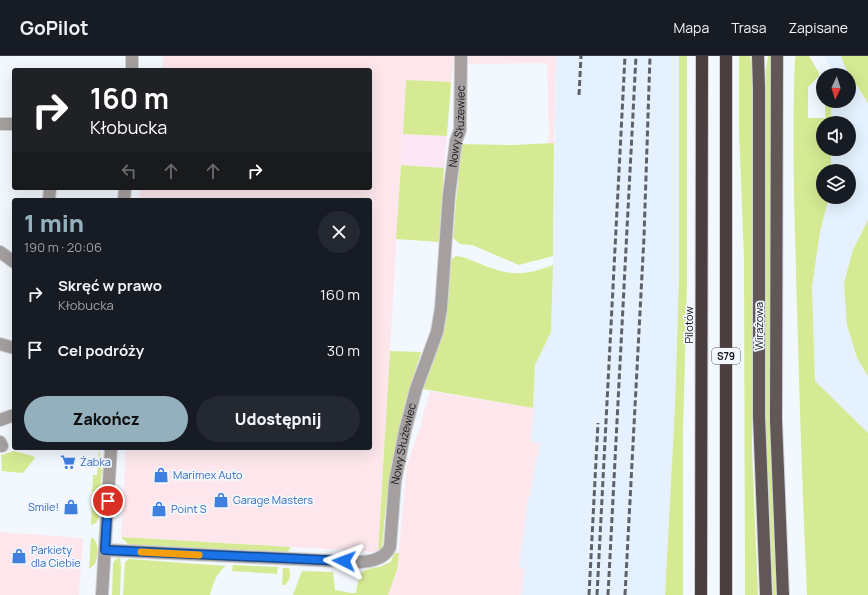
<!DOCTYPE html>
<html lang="pl">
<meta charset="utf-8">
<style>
body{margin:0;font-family:Manrope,sans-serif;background:#242831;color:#f1f3f6;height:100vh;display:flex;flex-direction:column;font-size:15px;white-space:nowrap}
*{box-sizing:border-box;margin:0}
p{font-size:13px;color:#9ea1a6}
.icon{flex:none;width:22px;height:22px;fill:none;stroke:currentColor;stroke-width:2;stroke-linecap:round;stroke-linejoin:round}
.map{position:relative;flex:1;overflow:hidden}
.side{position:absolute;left:12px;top:142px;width:360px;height:252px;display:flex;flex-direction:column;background:#171b24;border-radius:4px;box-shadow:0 4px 16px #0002}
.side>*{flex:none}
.hud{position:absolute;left:12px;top:12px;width:360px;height:122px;border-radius:4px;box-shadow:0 4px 16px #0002;background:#202124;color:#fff;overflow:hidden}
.needle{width:26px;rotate:184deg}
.controls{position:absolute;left:816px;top:12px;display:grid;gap:8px}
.controls a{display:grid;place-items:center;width:40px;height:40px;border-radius:50%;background:#171b24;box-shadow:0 4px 16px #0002;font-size:20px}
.pin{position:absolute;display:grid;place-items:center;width:34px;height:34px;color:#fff;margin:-17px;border:2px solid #fff;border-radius:50%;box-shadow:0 1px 4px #0007}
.me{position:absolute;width:44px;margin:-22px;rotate:273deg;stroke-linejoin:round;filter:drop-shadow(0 0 3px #0008)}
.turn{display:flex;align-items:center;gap:14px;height:84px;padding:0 12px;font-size:18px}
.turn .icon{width:52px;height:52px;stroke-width:2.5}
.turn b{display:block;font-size:28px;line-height:34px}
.lanes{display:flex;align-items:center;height:38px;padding:0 12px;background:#0003;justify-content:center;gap:20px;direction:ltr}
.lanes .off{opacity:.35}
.round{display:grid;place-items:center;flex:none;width:42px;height:42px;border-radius:21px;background:#242831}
.headline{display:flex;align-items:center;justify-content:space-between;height:68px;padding:0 12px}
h1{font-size:24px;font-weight:800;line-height:30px;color:#95b0bd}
.button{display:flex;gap:8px;margin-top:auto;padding:8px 12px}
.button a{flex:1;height:46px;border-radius:24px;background:#95b0bd;color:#111;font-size:16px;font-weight:800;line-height:46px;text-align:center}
.button a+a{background:#242831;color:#f1f3f6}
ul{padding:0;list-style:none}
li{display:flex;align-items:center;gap:12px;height:56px;padding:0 12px}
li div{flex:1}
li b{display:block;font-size:15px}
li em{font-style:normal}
header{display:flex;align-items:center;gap:24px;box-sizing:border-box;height:56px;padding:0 20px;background:#171b24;border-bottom:1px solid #363941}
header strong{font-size:19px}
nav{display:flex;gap:22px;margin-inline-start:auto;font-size:14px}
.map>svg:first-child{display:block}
.commercial{fill:#fce6f5}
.industrial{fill:#fde7ec}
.built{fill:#e5f1fe}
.green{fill:#d6ea94}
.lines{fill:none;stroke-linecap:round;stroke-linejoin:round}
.minor-casing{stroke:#cfd4d9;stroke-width:14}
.major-casing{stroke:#cfd4d9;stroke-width:14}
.highway-casing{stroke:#cfd4d9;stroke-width:14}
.minor{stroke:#a59f9f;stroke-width:12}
.major{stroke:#625757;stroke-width:12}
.highway{stroke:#4a3e3e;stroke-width:12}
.rail{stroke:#5e6266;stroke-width:3;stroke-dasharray:6 3;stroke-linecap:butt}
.route-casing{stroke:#114b97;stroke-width:10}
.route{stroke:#1a73e8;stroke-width:7}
.slow{stroke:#f59e0b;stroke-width:7}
.labels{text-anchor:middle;stroke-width:3.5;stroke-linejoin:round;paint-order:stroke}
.shield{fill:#f3f8fe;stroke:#565a5e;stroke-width:1}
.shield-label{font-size:10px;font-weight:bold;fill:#131619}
.street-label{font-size:11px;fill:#131619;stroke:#f3f8fe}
.shop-label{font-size:11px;fill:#366cbe;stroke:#f3f8fe;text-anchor:start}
</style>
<header>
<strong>GoPilot</strong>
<nav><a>Mapa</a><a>Trasa</a><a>Zapisane</a></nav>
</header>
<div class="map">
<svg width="868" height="539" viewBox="0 0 868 539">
<rect width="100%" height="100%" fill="#f3f8fe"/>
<path class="commercial" d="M403 78 447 80 444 112 401 109Z"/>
<g class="industrial">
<path d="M163 0H455L451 26 406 24 378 496 121 481 126 392H370V144H140L141 132H370V14H162Z"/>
<path d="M469 0H556L554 87 547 88 549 82 547 7 468 8Z"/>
<path d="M430 335 533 352 534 354 531 386 540 387 527 452 519 511H525L521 539H388L397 514 407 408 420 371Z"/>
<path d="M0 476 83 482 79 539H0Z"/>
</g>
<g class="built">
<path d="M556 0H679V220L675 351 665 539H521L525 512 519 511 527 452 540 387 531 386 534 354 533 352 535 309 551 276 553 209Z"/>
<path d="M824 0H868V377L815 325 812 231 820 176 829 141H849V115H831V93H849V67H831V45H849V19H831V12Z"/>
</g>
<g class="green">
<path d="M679 0H687V230L683 374V539H665L675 351 679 220Z"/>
<path d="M739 0H750L752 15V395L758 539H745L744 202 739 75Z"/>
<path d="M768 0H770V365L776 539H773L766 371V15Z"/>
<path d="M797 0H809L819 17V20L808 31V62H825V45H831V67H823V93H831V115H823V141H829L820 176 812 231 815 325 868 377V539H807C802 431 799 323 796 216 794 144 792 72 795 1Z"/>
<path d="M841 0H868V47L844 9Z"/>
<path d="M406 24 451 26 447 80 403 78Z"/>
<path d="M554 87 553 200 519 209 472 189 460 188 453 182 458 125 459 88 514 89Z"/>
<path d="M401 109 444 112 439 186 396 183Z"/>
<path d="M868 164V320L857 302 847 269 844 227 853 194Z"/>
<path d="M456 200C466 201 473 205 483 209 510 220 525 220 553 209L551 276 535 309 533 352 423 333 441 284 449 214 452 203Z"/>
<path d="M390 295 421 296 403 355 391 417 386 448 382 492 378 496Z"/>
<path d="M99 394 102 409 99 461 96 467 91 469 93 419H97Z"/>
<path d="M14 395 33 400 35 402 23 417 2 415 1 399Z"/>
<path d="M91 481C100 486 98 499 95 508L89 513Z"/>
<path d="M121 481 291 491 287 497 127 490V487Z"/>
<path d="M394 497H399L397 514 388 539H293L302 515 333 516 335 534 351 537H356C360 517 358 514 379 511 383 510 387 507 391 506Z"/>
<path d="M120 501 121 511 120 539H112L113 508 115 504Z"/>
<path d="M129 503 226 510C215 519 214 526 210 539H123L125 506Z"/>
<path d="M233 509 278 511 277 518 232 515Z"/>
<path d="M283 512H289C291 517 290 525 285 529H282Z"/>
</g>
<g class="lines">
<g class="minor-casing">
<g id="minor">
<path d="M132 14V0"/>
<path d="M0 68H14"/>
<path d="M49 144 50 132"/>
<path d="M124 144 125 132"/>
<path d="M0 196 14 206"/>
<path d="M0 288 14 292"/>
<path d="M0 364 14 359"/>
<path d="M0 386 2 390"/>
<path id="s1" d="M105 494 357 506C370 506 384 504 390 491L395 426 405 375 416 333 437 276 441 252 449 139 456 85 460 74 461 0"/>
<path d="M102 539 111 392"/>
</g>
</g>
<g class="major-casing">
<g id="major">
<path d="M758 0 759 32V360L766 539"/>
<path d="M777 0 776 364 783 539"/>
</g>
</g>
<g class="highway-casing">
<g id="highway">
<path d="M726 0V539"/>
<path d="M701 539 702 0"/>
</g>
</g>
<use href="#minor" class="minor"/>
<use href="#major" class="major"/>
<use href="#highway" class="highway"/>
<g class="rail">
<path d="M579 39 581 0"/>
<path d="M589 539 598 367"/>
<path d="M597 539 625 0"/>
<path d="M608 539 636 0"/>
<path d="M625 539 644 181 650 0"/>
</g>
</g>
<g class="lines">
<g class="route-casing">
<path id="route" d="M108 445 105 494 344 505"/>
</g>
<use href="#route" class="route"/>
<path class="slow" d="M141 496 199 499"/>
</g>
<defs>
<g id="supermarket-bare" transform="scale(1.2)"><path d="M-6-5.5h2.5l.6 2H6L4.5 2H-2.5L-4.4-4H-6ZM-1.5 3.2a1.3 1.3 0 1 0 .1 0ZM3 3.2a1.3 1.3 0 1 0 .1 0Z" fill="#3f7fe0" stroke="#f3f8fe" stroke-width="2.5" paint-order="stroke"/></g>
<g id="shop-bare" transform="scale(1.2)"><path d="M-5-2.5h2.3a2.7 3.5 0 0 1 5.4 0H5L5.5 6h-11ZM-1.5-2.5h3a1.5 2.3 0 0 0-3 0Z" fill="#3f7fe0" stroke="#f3f8fe" stroke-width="2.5" paint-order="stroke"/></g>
</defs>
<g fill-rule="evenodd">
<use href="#supermarket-bare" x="68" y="406"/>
<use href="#shop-bare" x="161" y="419"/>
<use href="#shop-bare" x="221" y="444"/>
<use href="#shop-bare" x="71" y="451"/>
<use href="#shop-bare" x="159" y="453"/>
<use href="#shop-bare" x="19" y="500"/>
</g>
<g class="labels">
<rect class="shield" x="712" y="292" width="28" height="16" rx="3"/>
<g class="shield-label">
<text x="726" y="304">S79</text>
</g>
<g class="street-label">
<text dy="4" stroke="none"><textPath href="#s1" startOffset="719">Nowy Służewiec</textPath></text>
<text transform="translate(689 269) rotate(-90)" y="4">Pilotów</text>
<text transform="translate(759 270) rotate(-90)" y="4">Wirażowa</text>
<text dy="4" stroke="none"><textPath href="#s1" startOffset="395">Nowy Służewiec</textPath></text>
</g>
<g class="shop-label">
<text x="80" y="410">Żabka</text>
<text x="173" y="423">Marimex Auto</text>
<text x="233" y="448">Garage Masters</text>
<text x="59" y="455" text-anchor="end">Smile!</text>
<text x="171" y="457">Point S</text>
<text x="31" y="498">Parkiety<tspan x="31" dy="13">dla Ciebie</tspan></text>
</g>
</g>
</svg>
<div class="controls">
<a><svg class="needle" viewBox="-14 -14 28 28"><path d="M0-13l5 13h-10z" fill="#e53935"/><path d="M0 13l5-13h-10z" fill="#9ea1a6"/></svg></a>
<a><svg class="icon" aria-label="sound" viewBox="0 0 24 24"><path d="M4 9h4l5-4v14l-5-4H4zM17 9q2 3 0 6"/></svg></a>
<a><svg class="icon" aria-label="layers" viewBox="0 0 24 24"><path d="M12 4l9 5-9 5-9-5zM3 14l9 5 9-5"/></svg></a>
</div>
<div class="pin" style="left:108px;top:445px;background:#d93025"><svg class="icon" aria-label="arrive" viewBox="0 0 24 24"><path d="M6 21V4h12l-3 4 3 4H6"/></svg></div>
<svg class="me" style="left:344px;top:505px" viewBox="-20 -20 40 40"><path d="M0-17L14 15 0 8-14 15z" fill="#1a73e8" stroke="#fff" stroke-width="4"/></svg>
<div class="hud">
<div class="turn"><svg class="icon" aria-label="right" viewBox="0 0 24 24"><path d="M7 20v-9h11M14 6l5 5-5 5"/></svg><div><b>160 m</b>Kłobucka</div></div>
<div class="lanes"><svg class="icon off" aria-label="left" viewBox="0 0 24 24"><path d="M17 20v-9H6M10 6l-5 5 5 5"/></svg><svg class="icon off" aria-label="ahead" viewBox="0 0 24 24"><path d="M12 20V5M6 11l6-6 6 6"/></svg><svg class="icon off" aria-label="ahead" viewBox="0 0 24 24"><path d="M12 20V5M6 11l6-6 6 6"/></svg><svg class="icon" aria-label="right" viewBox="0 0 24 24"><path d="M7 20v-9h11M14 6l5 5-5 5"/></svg></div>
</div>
<section class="side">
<div class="headline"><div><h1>1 min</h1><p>190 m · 20:06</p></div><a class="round"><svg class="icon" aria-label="close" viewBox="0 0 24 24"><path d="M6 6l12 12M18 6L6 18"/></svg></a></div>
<ul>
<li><svg class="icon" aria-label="right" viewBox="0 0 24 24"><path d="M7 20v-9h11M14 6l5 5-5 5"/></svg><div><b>Skręć w prawo</b><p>Kłobucka</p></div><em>160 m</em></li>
<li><svg class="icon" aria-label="arrive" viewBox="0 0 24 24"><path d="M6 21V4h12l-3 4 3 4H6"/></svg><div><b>Cel podróży</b></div><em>30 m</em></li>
</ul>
<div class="button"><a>Zakończ</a><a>Udostępnij</a></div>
</section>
</div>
